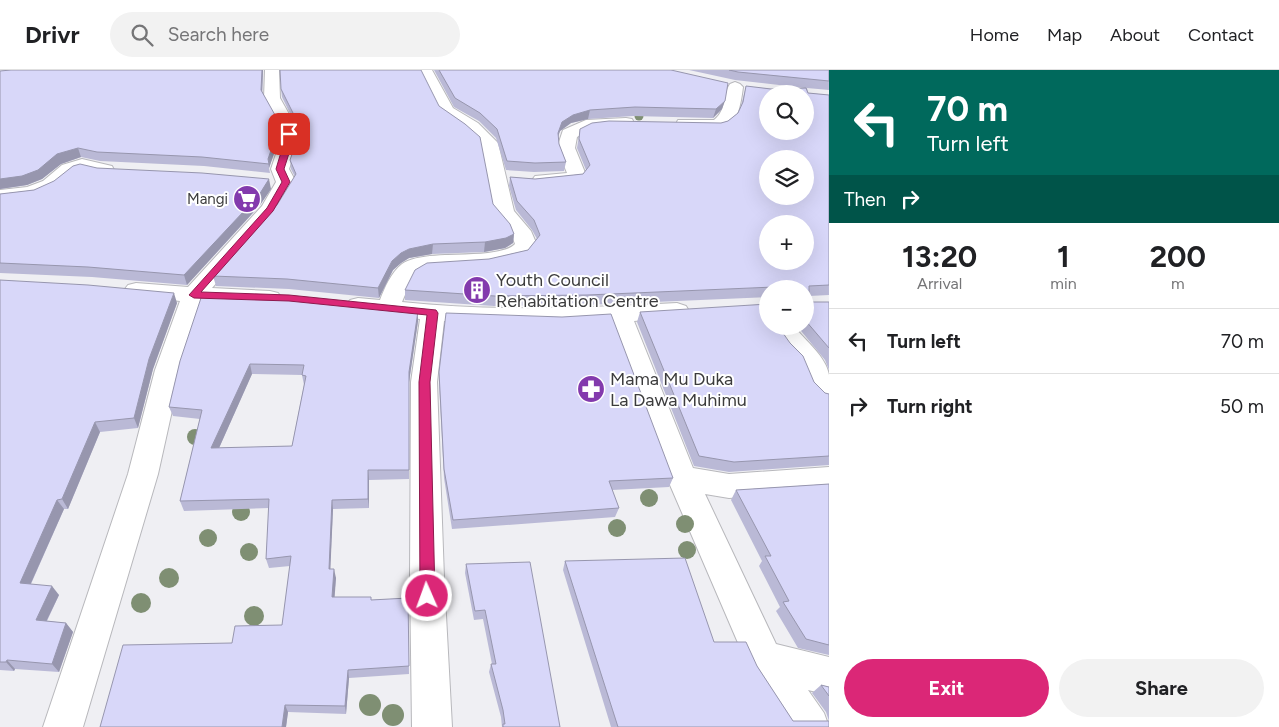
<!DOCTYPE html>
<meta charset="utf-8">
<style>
body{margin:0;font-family:Figtree,sans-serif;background:#f2f2f2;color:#202124;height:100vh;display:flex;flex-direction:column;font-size:19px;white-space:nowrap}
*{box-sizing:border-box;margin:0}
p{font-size:16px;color:#757577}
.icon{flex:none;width:28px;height:28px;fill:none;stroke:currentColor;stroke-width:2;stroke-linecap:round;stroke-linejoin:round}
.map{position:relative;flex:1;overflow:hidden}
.panel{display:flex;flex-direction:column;background:#fff;width:450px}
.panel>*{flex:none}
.hud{background:#00695c;color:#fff;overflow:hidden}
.controls{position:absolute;left:759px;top:15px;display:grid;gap:10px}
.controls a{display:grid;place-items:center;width:55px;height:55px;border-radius:50%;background:#fff;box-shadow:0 5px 20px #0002;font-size:25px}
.pin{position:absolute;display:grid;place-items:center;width:42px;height:42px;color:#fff;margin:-21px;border-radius:10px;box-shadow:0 2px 8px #0006}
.me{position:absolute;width:55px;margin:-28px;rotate:358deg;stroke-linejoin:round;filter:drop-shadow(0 0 4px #0008)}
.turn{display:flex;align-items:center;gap:18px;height:105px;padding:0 15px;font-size:22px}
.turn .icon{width:65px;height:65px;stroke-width:2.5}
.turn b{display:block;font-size:35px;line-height:42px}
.then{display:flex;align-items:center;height:48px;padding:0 15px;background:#0003;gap:10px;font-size:19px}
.eta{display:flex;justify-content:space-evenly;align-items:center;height:85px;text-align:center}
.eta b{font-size:30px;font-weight:700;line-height:35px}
.cta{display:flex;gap:10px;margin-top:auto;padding:10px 15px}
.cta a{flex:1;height:58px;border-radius:30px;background:#db2777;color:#fff;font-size:20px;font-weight:700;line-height:58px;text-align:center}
.cta a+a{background:#f2f2f2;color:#202124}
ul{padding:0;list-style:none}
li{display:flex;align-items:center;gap:15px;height:65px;padding:0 15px;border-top:1px solid #e0e0e0}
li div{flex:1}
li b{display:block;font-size:19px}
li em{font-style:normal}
header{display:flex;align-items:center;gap:30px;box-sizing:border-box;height:70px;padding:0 25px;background:#fff;border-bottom:1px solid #e0e0e0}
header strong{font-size:24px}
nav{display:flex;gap:28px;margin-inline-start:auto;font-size:18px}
.search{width:350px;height:45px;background:#f2f2f2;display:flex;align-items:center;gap:12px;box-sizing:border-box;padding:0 18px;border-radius:28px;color:#757577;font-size:19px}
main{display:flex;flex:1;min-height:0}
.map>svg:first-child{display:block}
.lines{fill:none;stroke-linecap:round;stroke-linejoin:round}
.minor-casing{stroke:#b8b8bc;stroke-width:2}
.minor{fill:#fff;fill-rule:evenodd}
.tree{fill:#7f8f73}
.wall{fill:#bab9d6;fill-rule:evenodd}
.shaded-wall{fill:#9796ae}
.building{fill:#d8d7f9;stroke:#9796ae;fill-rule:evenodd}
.route{fill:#db2777;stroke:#8e194d}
.labels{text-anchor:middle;stroke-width:4;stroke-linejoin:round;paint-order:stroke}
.far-poi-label{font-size:15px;fill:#3c3c3d;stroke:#fff;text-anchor:end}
.poi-label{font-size:18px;fill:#3c3c3d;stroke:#fff;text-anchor:start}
</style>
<header>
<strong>Drivr</strong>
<div class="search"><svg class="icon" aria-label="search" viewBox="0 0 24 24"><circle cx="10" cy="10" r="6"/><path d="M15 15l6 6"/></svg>Search here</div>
<nav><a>Home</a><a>Map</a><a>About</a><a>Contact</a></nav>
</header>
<main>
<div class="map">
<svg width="829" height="657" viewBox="0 0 829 657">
<rect width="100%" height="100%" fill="#efeff3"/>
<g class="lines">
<g class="minor-casing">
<g id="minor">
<path d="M265 0H279L280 28 294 53 298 64 297 75 289 99 296 112 277 143 212 218 270 221 278 223 282 228 278 233 270 235 203 233 181 300 158 404 83 657H43L128 404 155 300 180 231 128 225 124 220 128 215 136 213 188 217 262 136 276 112 271 99 279 75 280 64 278 53 264 28Z"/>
<path d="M418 0H432L453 38 478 53 498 73 514 141 531 161 537 175C533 180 529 187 523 189 500 199 452 199 426 201 411 205 408 219 402 232 494 242 585 238 677 233L686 236 689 241 686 246 634 251 693 398 729 404 829 397V421L729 428 705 424 776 574 829 587V625L808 620 824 643 829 657H786L751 603 667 408 610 252 560 255 444 251 437 312 444 508 452 657H412L410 508 411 312 420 249 358 242 350 240 346 235 350 230 358 228 380 230C385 217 391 203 402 194 420 181 471 187 494 182 502 180 509 180 515 174L511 163 494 143 481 75 466 61 440 44Z"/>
<path d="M735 12 740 14 743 17C739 48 735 61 701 60 693 59 686 59 678 58L676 54 678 50H714C727 40 722 26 730 14Z"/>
<path d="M626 48 632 49 634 53 632 57 590 60 577 67 575 78 586 105 580 112 542 116 535 114 532 110 535 106 567 103 557 78 563 60 586 50Z"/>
<path d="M82 89 112 96 114 100 112 104C101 107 92 100 81 101 71 103 65 114 56 119 39 130 19 130 0 132V120L27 117 43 111 62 95Z"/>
<path d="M769 256H794C805 271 826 286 829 305 829 314 829 325 829 334L819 331 810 321 799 295 786 282Z"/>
</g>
</g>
<use href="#minor" class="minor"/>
</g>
<g class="tree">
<circle cx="639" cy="46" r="4.5"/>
<circle cx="195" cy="367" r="8"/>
<circle cx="649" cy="428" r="9"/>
<circle cx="241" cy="442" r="9"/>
<circle cx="685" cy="454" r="9"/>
<circle cx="617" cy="458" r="9"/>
<circle cx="208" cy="468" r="9"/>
<circle cx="687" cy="480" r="9"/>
<circle cx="249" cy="482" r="9"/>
<circle cx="169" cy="508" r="10"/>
<circle cx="141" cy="533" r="10"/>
<circle cx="254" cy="546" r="10"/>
<circle cx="370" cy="635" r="11"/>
<circle cx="393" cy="645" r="11"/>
</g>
<g class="wall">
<path d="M11 0H263L262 22 278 64 277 75 269 98 270 103 204 96 100 91 81 87 61 94 42 109 27 115 0 119V1Z"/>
<path d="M434 0H671L722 39 713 48 633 46 588 49 571 53 560 61 558 67 559 74 566 92 564 101 534 102 506 100 496 68 479 51 454 37Z"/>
<path d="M689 0H829V20L807 18 808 23 829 25V225L809 226V232H829V300L825 290 797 256H805V219H768V227L585 235 494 236 405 230V220L489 189 528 180 537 169 532 160 516 140 509 116 510 107 535 109 583 104 586 100 577 78 580 59 721 53 728 51 738 43 741 36 746 16 771 19 805 18 735 10Z"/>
<path d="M281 19 439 36 493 134 514 164 513 173 505 178 484 182 432 184 409 188 401 193 393 200 379 228 289 219 216 216 213 206 277 135 295 107 291 99 290 90 298 67V60L282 27Z"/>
<path d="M97 98 271 119 260 135 187 215 92 207 0 203V124L34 120Z"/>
<path d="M0 210 177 233 153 299 138 358 100 362 68 439H64L31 514 59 525 47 551 66 553 73 562 59 602 15 599 14 601 0 600Z"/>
<path d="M640 242 768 256 814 312 825 323 829 324V395L729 402 694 396 637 252Z"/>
<path d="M418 251 409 312V409L369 410V438L333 439 330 499 336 508 334 527 371 530 408 528 409 604 349 608 346 644 288 642 286 657H100L232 573 282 555 290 496 269 498 266 489 269 438 184 441 180 431 200 349 173 346 169 337 180 291ZM252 304 302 305 304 315 292 376 219 378Z"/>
<path d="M439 302 673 408 669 417 612 420 619 438 615 447 452 459 444 408 439 312Z"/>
<path d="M829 414V585L798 578 776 541 780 537 759 496 762 491 731 430 736 420Z"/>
<path d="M565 491 714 572 757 596 793 651H829L826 642 812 623 821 615 829 617V657H611L563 500Z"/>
<path d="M466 494 560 657H502L501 647 489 602 491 594H492L483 549 474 550 465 503Z"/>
</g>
<g class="shaded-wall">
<path d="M262 0H263L262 28 261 20Z"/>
<path d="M725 31 722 39 713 48 716 39Z"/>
<path d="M590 40 588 49 571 53 560 61 556 72 558 63 562 52 573 45Z"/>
<path d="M277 55 278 64 277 75 269 98 268 89Z"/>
<path d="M78 78 81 87 61 94 42 109 27 115 0 119V109L57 84Z"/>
<path d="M269 109 271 119 260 135 187 215 184 205Z"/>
<path d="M514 164 513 173 505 178 484 182 485 172Z"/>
<path d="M433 174 432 184 409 188 401 193 393 200 379 228 378 218 392 191 401 183 409 179Z"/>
<path d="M174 223 177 233 153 299 138 358 134 348 149 289Z"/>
<path d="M418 241V251L409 312V409V302Z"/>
<path d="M250 294 252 304 215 387 211 378Z"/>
<path d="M95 352 100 362 68 439 62 429Z"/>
<path d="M368 400 369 410V438L368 429Z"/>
<path d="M57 430 64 439 27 522 20 513Z"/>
<path d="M332 430 333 439 330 508 329 499Z"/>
<path d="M334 499 336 508 334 535 332 527Z"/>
<path d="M52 516 59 525 43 558 36 550Z"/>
<path d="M66 553 73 562 59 602 52 594Z"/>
<path d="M7 590 15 599 14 601 6 592Z"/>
<path d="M348 600 349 608 346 644 345 636Z"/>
<path d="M285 635 288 642 286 657H282Z"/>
</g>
<g class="building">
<path d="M11 0H262L261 20 275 45 277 55 276 66 268 89 269 94 202 87 97 82 78 78 57 84 38 100 22 106 0 109V1Z"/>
<path d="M280 0H421L439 36 465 54 480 67 493 134 510 154 514 164 506 168 485 172 433 174 409 179 401 183 392 191 378 218 287 209 213 206 277 135 296 104 290 90 298 67 299 55 281 19Z"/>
<path d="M439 0H671L728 13 725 31 716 39 635 37 590 40 573 45 562 52 558 63 559 74 566 92 535 93 507 91 497 59 480 43 455 28Z"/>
<path d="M729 0H829V11L738 2Z"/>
<path d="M746 16 771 19 806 18 808 23 829 25V215L809 216V232H829V278L805 250V219H774V217L587 225 495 226 405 220 415 200 427 193 489 189 528 180 540 165 534 150 517 131 510 107 535 109 583 104 590 95 579 69 580 59 592 53 609 51 721 53 728 51 738 43 743 32ZM768 24H805V61H768ZM768 89H805V126H768ZM768 154H805V191H768Z"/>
<path d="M80 94 97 98 202 103 269 109 259 125 184 205 88 197 0 193V124L34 120 54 111 73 96Z"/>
<path d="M0 210 88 215 174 223 149 289 134 348 95 352 62 429 57 430 20 513 52 516 36 550 66 553 52 594 7 590 6 592H0Z"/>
<path d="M202 225 287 227 418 241 409 302V400H368V429L332 430 329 499H334L332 527H371V530L408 528 409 596 348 600 345 636 285 635 282 657H100L123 575 232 573 235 556 282 555 291 486 266 489 269 429 180 431 202 340 169 337 180 291ZM250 294 304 295 302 305 306 306 292 376 211 378Z"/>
<path d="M768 234V256H778L790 273 803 286 814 312 825 323 829 324V386L734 392 699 386 640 242Z"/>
<path d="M446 243 562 247 611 244 673 408 609 411 619 438 453 450 444 399 439 302Z"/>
<path d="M829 414V575L806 569 783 532 789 531 765 486H771L736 420Z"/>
<path d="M685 488 714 572H746L757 596 793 651H829V657H618L565 491Z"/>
<path d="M530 492 560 657H503V654H505L503 640 491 594H496L485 540 475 541 466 494Z"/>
<path d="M821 615 829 617V626Z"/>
</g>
<path class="route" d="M287 62 293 64 292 74 284 99 290 112 273 141 201 222 289 225 436 240 438 243 430 312 435 526 432 531 427 533 422 531 420 526 419 312 427 245 289 231 194 228 189 225 267 138 282 112 276 99Z"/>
<defs>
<g id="supermarket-disc" transform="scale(1.4375)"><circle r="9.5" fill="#833aad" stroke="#fff"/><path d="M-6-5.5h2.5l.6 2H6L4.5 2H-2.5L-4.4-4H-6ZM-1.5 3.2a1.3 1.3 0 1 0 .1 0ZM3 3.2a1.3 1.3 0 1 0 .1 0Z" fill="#fff"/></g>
<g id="building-disc" transform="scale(1.4375)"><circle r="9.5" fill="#833aad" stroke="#fff"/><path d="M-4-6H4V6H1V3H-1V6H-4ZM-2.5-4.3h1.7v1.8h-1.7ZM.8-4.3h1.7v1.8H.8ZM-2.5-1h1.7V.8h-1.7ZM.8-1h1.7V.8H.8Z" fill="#fff"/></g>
<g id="pharmacy-disc" transform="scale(1.4375)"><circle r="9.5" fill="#833aad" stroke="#fff"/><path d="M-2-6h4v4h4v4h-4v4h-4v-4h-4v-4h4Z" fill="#fff"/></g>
</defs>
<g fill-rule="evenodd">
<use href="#supermarket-disc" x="247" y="129"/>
<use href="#building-disc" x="477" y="220"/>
<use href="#pharmacy-disc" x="591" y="319"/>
</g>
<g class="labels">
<g class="far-poi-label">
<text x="228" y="134">Mangi</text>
</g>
<g class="poi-label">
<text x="496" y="216">Youth Council<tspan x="496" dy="21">Rehabitation Centre</tspan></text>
<text x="610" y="315">Mama Mu Duka<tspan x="610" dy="21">La Dawa Muhimu</tspan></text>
</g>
</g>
</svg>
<div class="controls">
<a><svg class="icon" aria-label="search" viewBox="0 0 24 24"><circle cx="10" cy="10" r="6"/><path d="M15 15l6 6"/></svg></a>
<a><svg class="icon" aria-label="layers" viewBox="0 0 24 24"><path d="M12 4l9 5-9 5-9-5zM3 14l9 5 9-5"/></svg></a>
<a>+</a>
<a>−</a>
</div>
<div class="pin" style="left:289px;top:64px;background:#d93025"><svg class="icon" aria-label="arrive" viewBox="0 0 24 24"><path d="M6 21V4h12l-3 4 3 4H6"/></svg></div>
<svg class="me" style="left:427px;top:526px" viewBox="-20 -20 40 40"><circle r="17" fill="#db2777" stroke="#fff" stroke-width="3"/><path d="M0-11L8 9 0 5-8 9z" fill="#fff"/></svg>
</div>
<section class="panel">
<div class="hud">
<div class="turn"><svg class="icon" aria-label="left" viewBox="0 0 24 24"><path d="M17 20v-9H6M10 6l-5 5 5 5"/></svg><div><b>70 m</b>Turn left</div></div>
<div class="then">Then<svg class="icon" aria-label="right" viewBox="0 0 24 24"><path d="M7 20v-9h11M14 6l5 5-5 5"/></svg></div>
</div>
<div class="eta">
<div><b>13:20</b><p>Arrival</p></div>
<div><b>1</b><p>min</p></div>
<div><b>200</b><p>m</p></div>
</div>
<ul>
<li><svg class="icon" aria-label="left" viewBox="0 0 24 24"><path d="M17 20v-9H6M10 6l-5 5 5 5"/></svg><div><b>Turn left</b></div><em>70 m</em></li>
<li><svg class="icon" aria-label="right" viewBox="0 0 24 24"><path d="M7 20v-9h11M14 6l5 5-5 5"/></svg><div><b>Turn right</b></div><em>50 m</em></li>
</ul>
<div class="cta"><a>Exit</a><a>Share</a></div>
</section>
</main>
